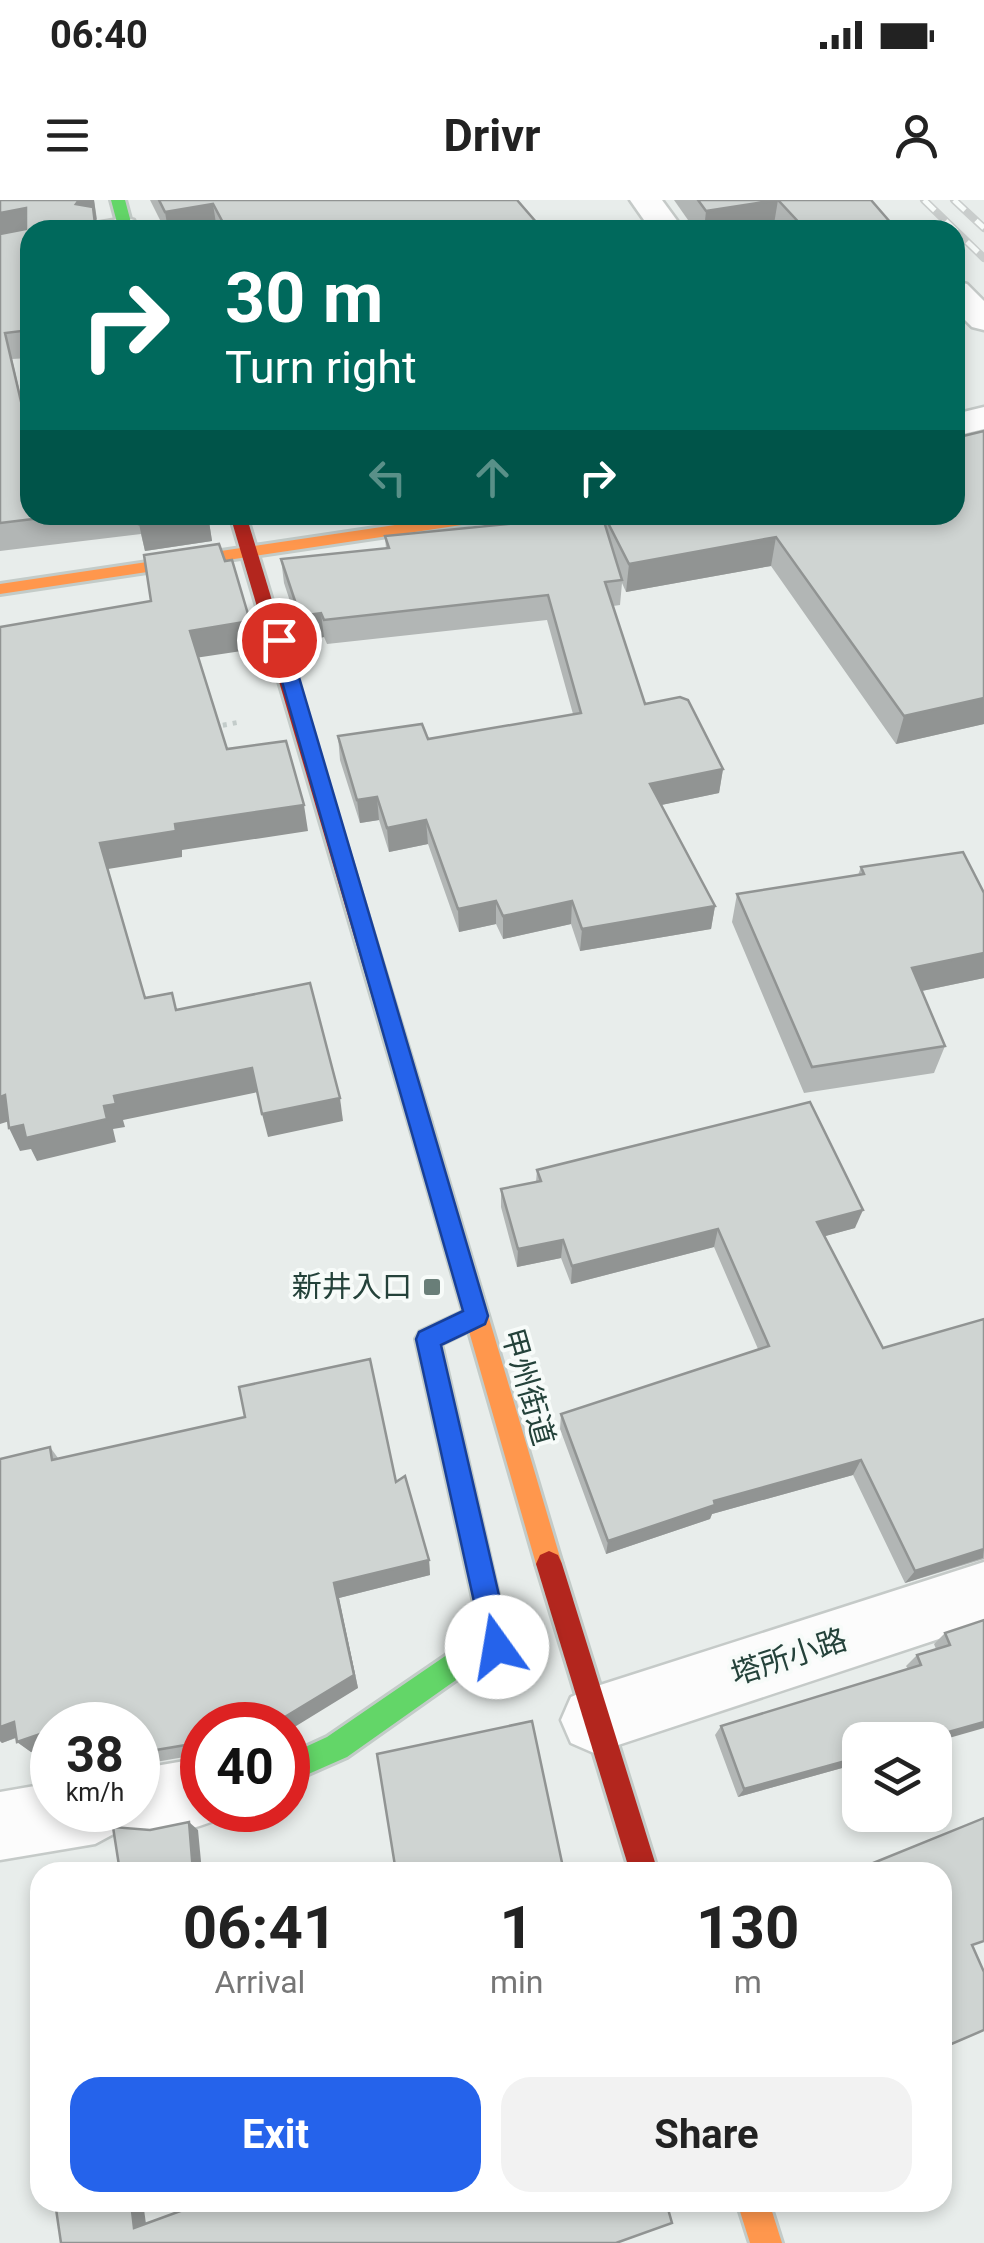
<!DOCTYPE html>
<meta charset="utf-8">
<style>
body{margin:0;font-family:Roboto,"Noto Sans JP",sans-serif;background:#f2f2f2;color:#222;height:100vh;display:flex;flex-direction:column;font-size:38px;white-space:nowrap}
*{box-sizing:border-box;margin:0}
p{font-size:32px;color:#767676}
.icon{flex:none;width:55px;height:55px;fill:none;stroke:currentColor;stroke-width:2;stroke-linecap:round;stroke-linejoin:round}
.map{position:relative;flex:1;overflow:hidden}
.sheet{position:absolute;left:30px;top:1662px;width:922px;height:350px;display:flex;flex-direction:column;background:#fff;border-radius:30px;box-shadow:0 5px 15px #0003}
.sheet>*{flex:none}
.top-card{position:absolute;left:20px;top:20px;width:945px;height:305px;border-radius:30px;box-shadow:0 5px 15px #0003;background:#00695c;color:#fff;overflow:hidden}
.tools{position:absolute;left:842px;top:1522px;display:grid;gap:20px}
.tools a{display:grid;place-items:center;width:110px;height:110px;border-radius:20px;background:#fff;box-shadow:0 5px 15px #0003;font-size:50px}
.speed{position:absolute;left:30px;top:1502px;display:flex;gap:20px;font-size:50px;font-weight:700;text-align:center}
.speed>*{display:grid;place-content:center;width:130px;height:130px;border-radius:50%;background:#fff;box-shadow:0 5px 15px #0003;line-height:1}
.speed small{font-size:25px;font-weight:400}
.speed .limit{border:15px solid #d22;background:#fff;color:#111}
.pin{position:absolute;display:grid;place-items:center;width:85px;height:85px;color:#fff;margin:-42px;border:5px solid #fff;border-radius:50%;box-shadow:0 2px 10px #0007}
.me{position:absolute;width:110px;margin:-55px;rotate:347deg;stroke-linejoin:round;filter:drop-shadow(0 0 8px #0008)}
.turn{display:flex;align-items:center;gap:35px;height:210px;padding:0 40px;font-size:45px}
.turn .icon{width:130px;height:130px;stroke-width:2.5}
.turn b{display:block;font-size:70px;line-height:85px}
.lanes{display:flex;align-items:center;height:95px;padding:0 40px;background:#0003;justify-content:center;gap:50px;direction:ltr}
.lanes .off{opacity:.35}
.eta{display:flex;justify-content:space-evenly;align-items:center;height:170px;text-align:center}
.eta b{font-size:60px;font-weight:700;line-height:70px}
.button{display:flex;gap:20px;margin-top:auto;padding:20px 40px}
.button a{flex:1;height:115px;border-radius:30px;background:#2563eb;color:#fff;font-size:40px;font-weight:700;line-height:115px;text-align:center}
.button a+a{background:#f2f2f2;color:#222}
.status{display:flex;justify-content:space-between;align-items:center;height:70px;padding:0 50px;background:#fff;direction:ltr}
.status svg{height:28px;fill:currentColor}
header{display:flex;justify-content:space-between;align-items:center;height:130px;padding:0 40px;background:#fff;font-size:45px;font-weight:700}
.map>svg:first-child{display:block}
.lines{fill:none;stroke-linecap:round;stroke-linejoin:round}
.lane-casing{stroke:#c5cac8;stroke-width:5}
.street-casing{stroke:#c5cac8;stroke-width:5}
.fast-casing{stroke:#c3cbc8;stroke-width:6}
.slow-casing{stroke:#c3cbc8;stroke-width:6}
.jam-casing{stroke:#c3cbc8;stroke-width:6}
.path{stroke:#c3ccca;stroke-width:5;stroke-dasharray:4 6;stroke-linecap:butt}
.lane{fill:#fcfcfc;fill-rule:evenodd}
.street{fill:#fcfcfc;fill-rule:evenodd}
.fast{fill:#63d668;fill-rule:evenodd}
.slow{fill:#ff974d;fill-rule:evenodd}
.jam{fill:#b3261e;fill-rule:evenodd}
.rail-casing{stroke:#c9cdcc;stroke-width:8}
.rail{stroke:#f7fbf9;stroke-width:5;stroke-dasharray:15;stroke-linecap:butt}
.wall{fill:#b2b6b5}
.shaded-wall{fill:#919493}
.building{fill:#cfd4d2;stroke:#919493;stroke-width:2.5}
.route{fill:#2563eb;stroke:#184099;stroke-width:2.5}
.poi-dot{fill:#697e78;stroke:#f7fbf9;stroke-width:4}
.labels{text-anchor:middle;stroke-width:8;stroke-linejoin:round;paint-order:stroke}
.poi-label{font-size:30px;fill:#24423a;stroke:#f7fbf9;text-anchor:end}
.street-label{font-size:30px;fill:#24423a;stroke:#f7fbf9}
</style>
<div class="status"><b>06:40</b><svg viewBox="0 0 49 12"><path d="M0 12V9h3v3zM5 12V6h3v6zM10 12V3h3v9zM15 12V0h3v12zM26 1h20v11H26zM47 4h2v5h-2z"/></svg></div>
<header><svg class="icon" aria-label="menu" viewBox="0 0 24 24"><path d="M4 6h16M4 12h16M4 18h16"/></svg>Drivr<svg class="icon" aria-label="person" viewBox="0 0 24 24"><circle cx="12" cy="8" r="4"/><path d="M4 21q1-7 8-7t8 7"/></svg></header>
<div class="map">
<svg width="984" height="2043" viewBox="0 0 984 2043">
<rect width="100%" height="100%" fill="#e8edeb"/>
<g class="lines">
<g class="lane-casing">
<path id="lane" d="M125 18 134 20 136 30H86L90 24Z"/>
</g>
<g class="street-casing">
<g id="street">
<path d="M630 0H662L684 30H651Z"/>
<path d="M955 81 967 84 984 101V130L972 127 955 110Z"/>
<path d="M984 207V229L955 236V214Z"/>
<path d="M984 1362V1424L594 1553 571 1543 561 1520 571 1497 594 1487Z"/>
<path d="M202 1558V1610H228L226 1616C195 1629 152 1643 121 1630L95 1644 0 1660V1592L52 1583V1610H138V1569Z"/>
</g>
</g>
<g class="fast-casing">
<g id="fast">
<path d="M111 0H125L133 30H119Z"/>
<path d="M476 1106 484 1109 488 1116 484 1123 441 1144 510 1447 506 1456 473 1468 347 1557 288 1583V1555L327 1537 457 1448 482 1439 416 1139 420 1132Z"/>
</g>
</g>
<g class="slow-casing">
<g id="slow">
<path d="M462 315H503L495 320 0 394V384Z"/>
<path d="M420 914 428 917 431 923 562 1364 558 1373 549 1377 540 1373 536 1364 409 923 412 917Z"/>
<path d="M737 2002H769L782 2043H750Z"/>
</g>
</g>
<g class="jam-casing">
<g id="jam">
<path d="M230 315H246L431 923 428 929H412L409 923Z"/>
<path d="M549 1351 558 1355 562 1364 658 1672H630L536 1364 540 1355Z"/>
</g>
</g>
<path class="path" d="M213 527 240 522"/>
<use href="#lane" class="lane"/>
<use href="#street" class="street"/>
<use href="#fast" class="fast"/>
<use href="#slow" class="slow"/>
<use href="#jam" class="jam"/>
<g class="rail-casing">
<g id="rail">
<path d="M924 0 984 58"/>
<path d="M954 0 984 28"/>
</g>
</g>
<use href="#rail" class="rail"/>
</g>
<g class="wall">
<path d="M0 0H94L97 19 30 30V158L12 159 30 235V315H208L212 341 145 351 141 334 0 351Z"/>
<path d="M150 0H517L543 30H165Z"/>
<path d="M674 0H871L897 30H695Z"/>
<path d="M984 231V524L896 544 771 366 626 392 622 383 620 405 613 406 645 504 723 569 719 593 661 605 715 706 711 729 580 751 571 724 503 739 496 724 459 732 428 644 389 652 379 620 360 623 340 560 338 536 428 539 573 514 547 420 327 444 324 437 303 441 284 383 281 359 386 349 385 336 521 323 519 315H584V316L604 315Z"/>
<path d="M861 667 984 693V778L922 791 945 846 934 873 804 893 732 722 737 694 858 675Z"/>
<path d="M537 970 855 1028 825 1036 883 1148 984 1119V1359L905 1383 853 1275 712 1314 710 1319 606 1354 560 1229 561 1214 758 1149 714 1047 571 1084 561 1058 517 1067 501 1007V989L536 982Z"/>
<path d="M50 1247 58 1258 396 1282 429 1360 430 1375 339 1398 358 1488 202 1525V1567L197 1560 196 1555 138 1565V1525H52L31 1552 17 1542 16 1538 2 1543 0 1541V1259Z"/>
<path d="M984 1420 860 1540V1563L738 1597 715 1535 721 1526 908 1469 906 1466 917 1455 936 1449 934 1444 945 1433Z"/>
</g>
<g class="shaded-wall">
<path d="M79 0H94L98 30H84L76 4Z"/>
<path d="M778 0 773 30H704L706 11Z"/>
<path d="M213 4 217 30H168L165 12Z"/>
<path d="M26 8 31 30 0 41V13Z"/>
<path d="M201 315H208L212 341 145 351 139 324Z"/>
<path d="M776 337 771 366 626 392 629 364Z"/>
<path d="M321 413 324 437 303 441 300 416Z"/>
<path d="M250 421 255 449 195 458 190 431Z"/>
<path d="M984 498V524L896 544 904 516Z"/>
<path d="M723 569 719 593 647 608 650 584Z"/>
<path d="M377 597 379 620 360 623 357 600Z"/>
<path d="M304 605 308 631 182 650V657L108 669 100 643 175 624Z"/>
<path d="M426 620 428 644 389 652 387 628Z"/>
<path d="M496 701V724L459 732 458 709Z"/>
<path d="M572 701 571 724 503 739V716Z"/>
<path d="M715 706 711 729 580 751 582 729Z"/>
<path d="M984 753V778L902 795 912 768Z"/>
<path d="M252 868 258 892 123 920 125 927 113 929 116 942 37 961 31 949 20 951 9 928 104 906 114 896Z"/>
<path d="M5 895 16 919 0 924V897Z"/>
<path d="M340 898 343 921 268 937 262 914Z"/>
<path d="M863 1010 855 1028 811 1040 817 1022Z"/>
<path d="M718 1029 714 1047 571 1084 572 1066Z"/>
<path d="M563 1040 561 1058 517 1067 518 1049Z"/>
<path d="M861 1260 853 1275 712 1314 710 1319 606 1354 608 1341 714 1301Z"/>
<path d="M984 1349 983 1358 905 1383 915 1371Z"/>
<path d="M429 1360 430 1375 339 1398 358 1488 288 1531V1525H280V1520L334 1383Z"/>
<path d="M97 1515 107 1525H67Z"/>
<path d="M14 1522 28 1533 2 1543 0 1541V1527Z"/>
<path d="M984 1522V1528L935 1542V1540H920Z"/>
<path d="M52 1530V1545L31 1552 17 1542Z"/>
<path d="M860 1557V1563L738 1597 744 1589Z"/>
<path d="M189 1622 198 1630 202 1672H193Z"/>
<path d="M131 2002H143L146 2024 134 2028Z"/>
</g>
<g class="building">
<path d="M0 0H79L76 4 93 7 95 24 83 26 85 30H30V130L5 133 30 240V315H66L0 323V34L26 29V8L0 13Z"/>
<path d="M159 0H517L543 30H227L213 4 165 12Z"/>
<path d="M698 0H871L897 30H806L778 0 706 11Z"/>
<path d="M984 231V498L904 516 776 337 629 364 604 315H955V238Z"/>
<path d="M138 315H201L139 324Z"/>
<path d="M525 315H584V316L602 315 622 380 605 382 645 504 680 497 688 500 723 569 650 584 715 706 582 729 572 701 503 716 496 701 458 709 426 620 387 628 377 597 357 600 338 536 422 524 428 539 581 513 548 395 324 420 321 413 300 416 281 359 389 348 385 336 527 322Z"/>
<path d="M219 344 225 361 232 360 250 421 190 431 227 549 286 541 304 605 175 624 176 631 100 643 145 798 172 793 176 810 310 783 340 898 262 914 252 868 114 896 116 904 104 906 107 919 26 938 23 925 9 928 5 895 0 897V427L151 401 144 355Z"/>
<path d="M963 652 984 693V753L912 768 945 846 812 867 737 694 864 674 861 667Z"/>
<path d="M810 902 863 1010 817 1022 883 1148 984 1119V1349L915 1371 861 1260 714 1301 715 1305 608 1341 561 1214 769 1146 718 1029 572 1066 563 1040 518 1049 501 989 541 981 537 970Z"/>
<path d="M370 1159 396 1282 405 1276 429 1360 334 1383 354 1475 280 1520V1525H202V1559L197 1560 192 1544 138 1553V1525H98L97 1515 67 1525H52V1530L17 1542 14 1522 0 1527V1259L50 1247 52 1260 245 1217 239 1187Z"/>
<path d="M984 1420V1522L920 1540H860V1557L744 1589 721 1526 921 1465 917 1455 950 1445 945 1433Z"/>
<path d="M532 1521 564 1672H396L377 1554Z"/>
<path d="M984 1618V1741L972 1745 984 1772V1830L942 1848V1672H851Z"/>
<path d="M189 1622 193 1672H120L113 1627 150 1630Z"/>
<path d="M55 2002H131L134 2028 205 2002H666L672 2023 616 2043H61Z"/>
</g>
<path class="route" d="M279 435 288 440 488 1116 485 1124 441 1145 511 1447 507 1456 497 1460 488 1456 484 1447 416 1139 419 1132 463 1111 270 440Z"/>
<rect class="poi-dot" x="422" y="1077" width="20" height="20" rx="5"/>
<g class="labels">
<g class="poi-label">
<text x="412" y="1097">新井入口</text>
</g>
<g class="street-label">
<text transform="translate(528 1187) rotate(74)" y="10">甲州街道</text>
<text transform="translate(789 1457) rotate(-18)" y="10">塔所小路</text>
</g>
</g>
</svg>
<div class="tools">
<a><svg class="icon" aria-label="layers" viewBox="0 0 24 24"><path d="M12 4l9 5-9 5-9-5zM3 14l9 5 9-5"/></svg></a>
</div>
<div class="speed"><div>38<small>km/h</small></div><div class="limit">40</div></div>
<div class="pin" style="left:279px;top:440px;background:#d93025"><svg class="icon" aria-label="arrive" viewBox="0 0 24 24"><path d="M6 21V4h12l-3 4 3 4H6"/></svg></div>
<svg class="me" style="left:497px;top:1447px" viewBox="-20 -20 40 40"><circle r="19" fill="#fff"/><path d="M0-13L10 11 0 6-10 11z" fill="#2563eb"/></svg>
<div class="top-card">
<div class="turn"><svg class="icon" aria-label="right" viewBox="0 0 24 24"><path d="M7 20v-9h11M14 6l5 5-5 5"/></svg><div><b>30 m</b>Turn right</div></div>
<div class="lanes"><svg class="icon off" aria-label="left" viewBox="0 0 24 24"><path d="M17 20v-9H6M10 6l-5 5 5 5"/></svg><svg class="icon off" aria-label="ahead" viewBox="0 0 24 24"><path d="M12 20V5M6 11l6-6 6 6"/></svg><svg class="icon" aria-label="right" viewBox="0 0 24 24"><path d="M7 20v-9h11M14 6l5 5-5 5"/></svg></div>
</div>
<section class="sheet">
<div class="eta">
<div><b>06:41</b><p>Arrival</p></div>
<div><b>1</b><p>min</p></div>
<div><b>130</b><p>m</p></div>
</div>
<div class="button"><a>Exit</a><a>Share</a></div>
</section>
</div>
